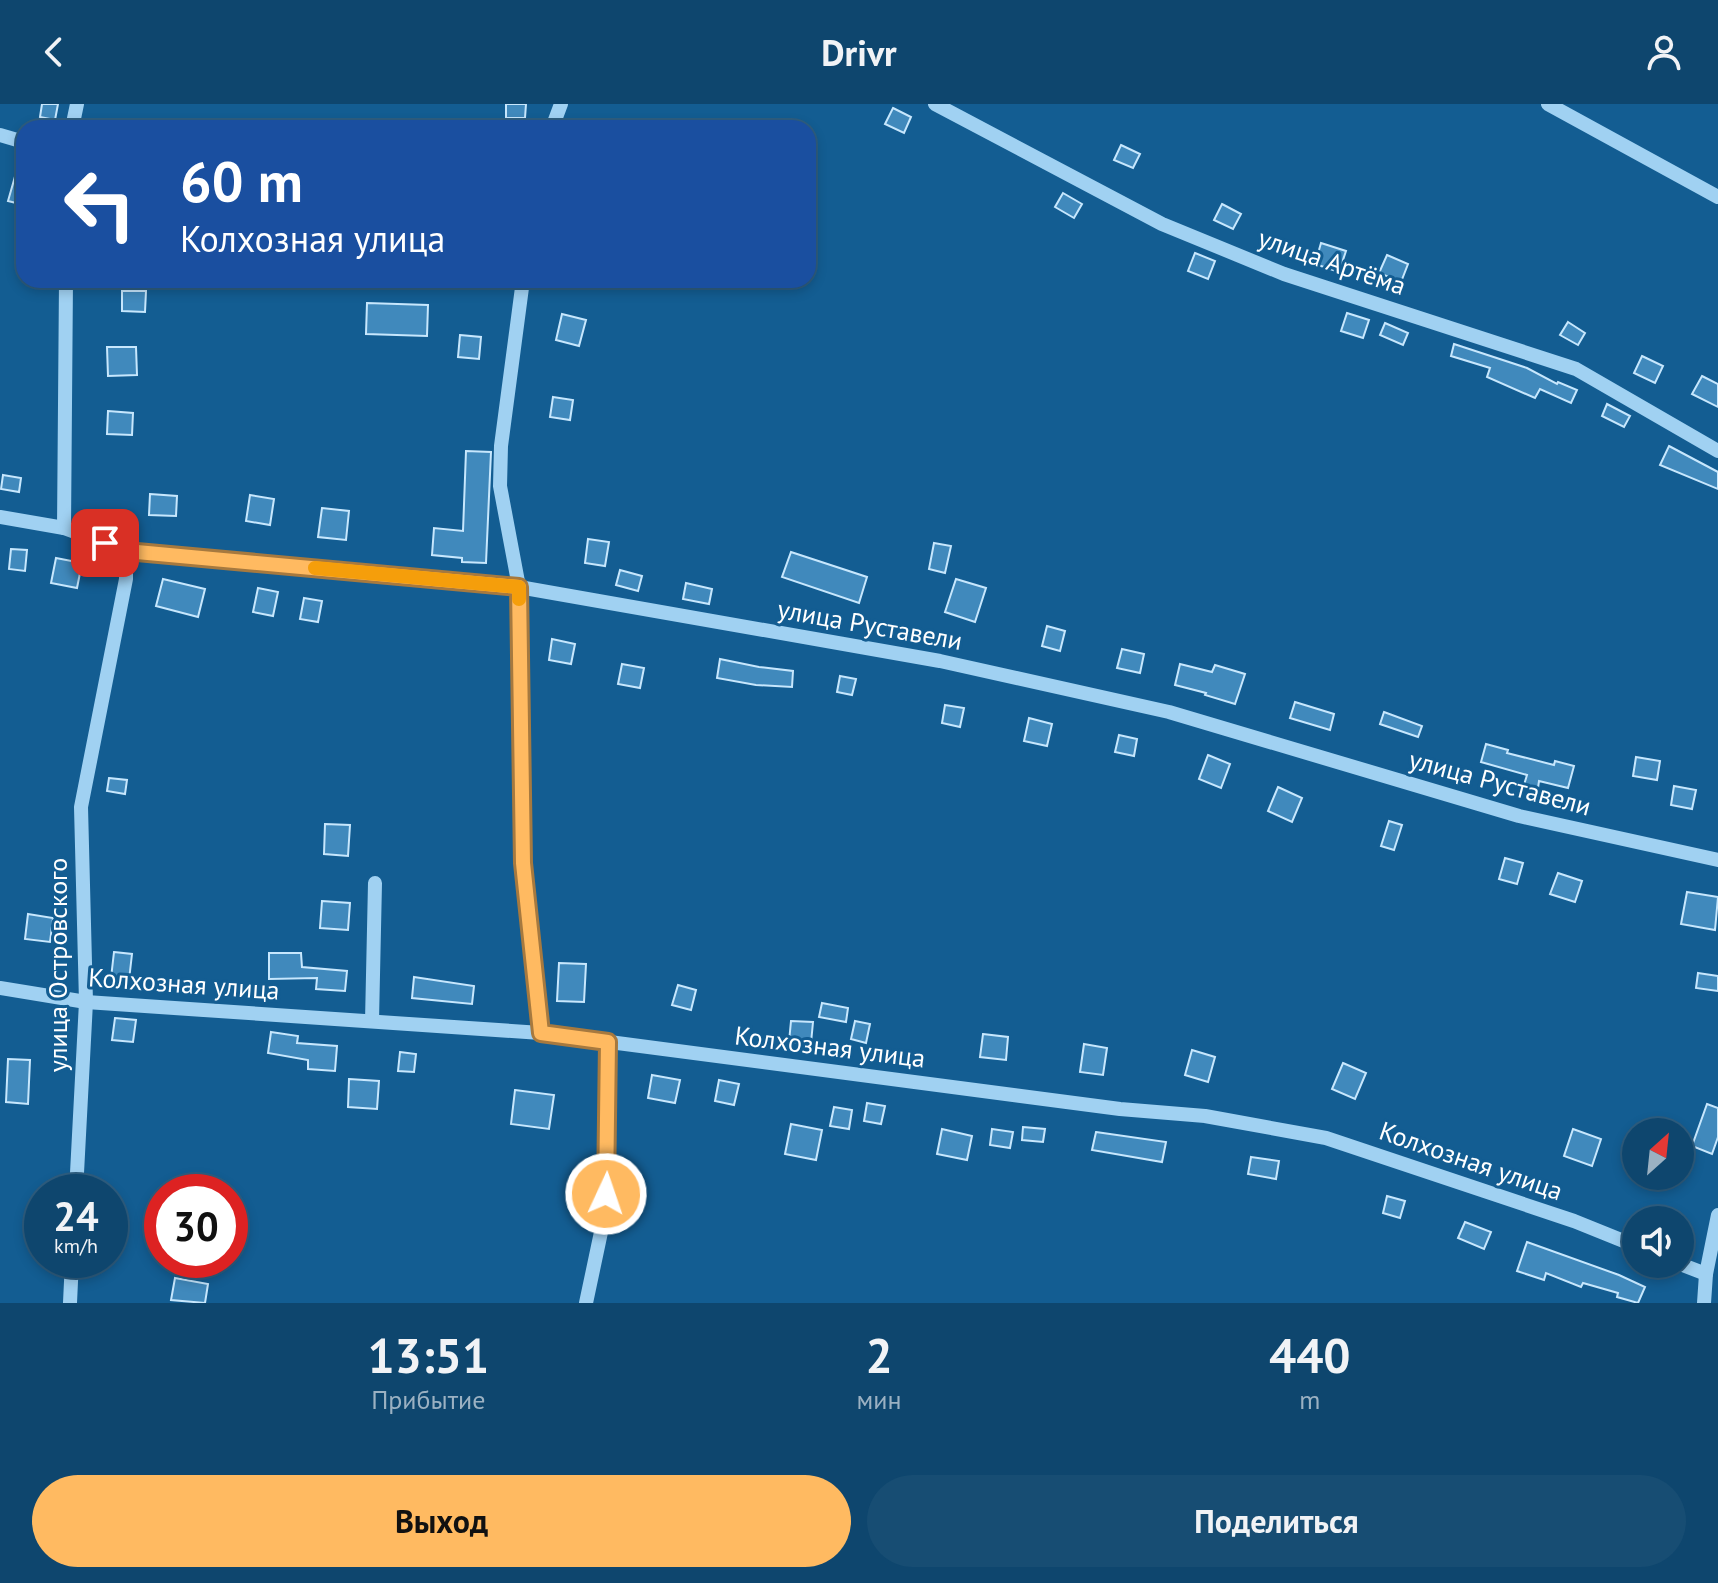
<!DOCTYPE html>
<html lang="ru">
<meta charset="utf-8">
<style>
body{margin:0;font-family:"PT Sans",sans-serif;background:#174d73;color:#f1f3f6;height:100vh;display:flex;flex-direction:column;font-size:30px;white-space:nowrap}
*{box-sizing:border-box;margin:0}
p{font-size:26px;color:#9bb1c2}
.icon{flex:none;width:44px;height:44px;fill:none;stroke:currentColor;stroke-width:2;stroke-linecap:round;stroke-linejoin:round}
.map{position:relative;height:1199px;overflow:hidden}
.drawer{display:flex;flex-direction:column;background:#0e466e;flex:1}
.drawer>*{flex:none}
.banner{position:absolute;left:16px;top:16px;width:800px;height:168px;border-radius:24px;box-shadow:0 4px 12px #0003,0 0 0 2px #2e5e81;background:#1a4fa0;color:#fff;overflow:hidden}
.needle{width:52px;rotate:27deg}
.controls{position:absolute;left:1622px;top:1014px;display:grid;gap:16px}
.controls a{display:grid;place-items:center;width:72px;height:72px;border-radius:50%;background:#0e466e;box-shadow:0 4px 12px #0003,0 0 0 2px #2e5e81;font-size:40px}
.speed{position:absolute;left:24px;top:1070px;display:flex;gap:16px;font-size:40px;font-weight:700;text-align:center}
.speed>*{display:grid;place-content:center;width:104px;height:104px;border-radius:50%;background:#0e466e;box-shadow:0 4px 12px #0003,0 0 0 2px #2e5e81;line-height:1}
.speed small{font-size:20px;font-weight:400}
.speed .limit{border:12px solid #d22;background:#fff;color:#111}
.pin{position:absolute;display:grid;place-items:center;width:68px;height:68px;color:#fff;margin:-34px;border-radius:16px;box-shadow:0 4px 12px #0006}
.me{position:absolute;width:88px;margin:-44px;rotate:3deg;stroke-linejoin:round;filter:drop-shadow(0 0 6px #0008)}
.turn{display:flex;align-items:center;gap:28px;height:168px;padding:0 32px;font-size:36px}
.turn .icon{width:104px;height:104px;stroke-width:2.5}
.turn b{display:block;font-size:56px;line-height:68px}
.eta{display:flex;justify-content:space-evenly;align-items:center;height:136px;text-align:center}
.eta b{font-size:48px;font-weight:700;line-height:56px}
.cta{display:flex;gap:16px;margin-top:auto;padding:16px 32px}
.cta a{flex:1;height:92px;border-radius:48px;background:#ffba61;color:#111;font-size:32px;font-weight:700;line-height:92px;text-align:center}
.cta a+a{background:#174d73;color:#f1f3f6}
header{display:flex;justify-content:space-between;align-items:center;height:104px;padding:0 32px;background:#0e466e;font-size:36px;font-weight:700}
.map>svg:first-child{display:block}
.building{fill:#4089bc;stroke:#c7e7fd;stroke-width:2}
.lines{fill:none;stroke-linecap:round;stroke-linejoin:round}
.minor{stroke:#a0d1f2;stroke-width:14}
.route-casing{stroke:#a6793f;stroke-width:20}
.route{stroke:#ffba61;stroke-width:14}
.slow{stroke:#f59e0b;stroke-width:14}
.labels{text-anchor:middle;stroke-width:6;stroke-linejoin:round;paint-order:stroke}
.street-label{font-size:26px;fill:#fff;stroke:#135d92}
</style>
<header><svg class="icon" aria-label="back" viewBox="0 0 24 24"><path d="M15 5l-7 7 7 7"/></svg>Drivr<svg class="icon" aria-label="person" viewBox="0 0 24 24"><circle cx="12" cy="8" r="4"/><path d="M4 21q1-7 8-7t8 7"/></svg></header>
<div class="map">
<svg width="1718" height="1199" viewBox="0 0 1718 1199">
<rect width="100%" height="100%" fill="#135d92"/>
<g class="building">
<path d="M42 0H58L55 16 40 13Z"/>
<path d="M506 0H526L525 14H506Z"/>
<path d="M893 4 911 13 904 29 885 20Z"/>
<path d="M1121 41 1140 50 1133 64 1114 56Z"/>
<path d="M20 55 24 56V101L8 97Z"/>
<path d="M1063 89 1082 100 1074 114 1055 103Z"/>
<path d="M1222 100 1241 110 1233 125 1214 116Z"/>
<path d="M1321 139 1346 147 1339 168 1315 160Z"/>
<path d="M1195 149 1215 157 1208 175 1188 167Z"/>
<path d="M1387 151 1408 160 1401 178 1379 169Z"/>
<path d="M122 187H146L145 208 122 207Z"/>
<path d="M367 199 428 201 427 232 366 230Z"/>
<path d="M1347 209 1369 216 1363 234 1341 227Z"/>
<path d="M562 210 586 216 579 242 556 236Z"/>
<path d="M1568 218 1585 229 1578 241 1560 231Z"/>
<path d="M1385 219 1408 229 1403 241 1380 231Z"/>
<path d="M460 231 481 233 479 255 458 253Z"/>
<path d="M1454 240 1527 264 1557 280 1558 278 1577 286 1571 299 1540 285 1535 294 1487 273 1490 264 1451 252Z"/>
<path d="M107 243H136L137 271 108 272Z"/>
<path d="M1642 252 1663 262 1655 279 1634 269Z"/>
<path d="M1702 272 1718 280V303L1692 290Z"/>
<path d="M553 293 573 296 570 316 550 313Z"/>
<path d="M1607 300 1630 312 1624 323 1602 312Z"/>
<path d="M108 307 133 309 132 331 107 330Z"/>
<path d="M1669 342 1718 368V385L1660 361Z"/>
<path d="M466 347 491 348 486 459 462 458V454L432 451 434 424 463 427Z"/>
<path d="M3 371 21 374 19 388 1 385Z"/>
<path d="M150 390 177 392 176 412 149 411Z"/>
<path d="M250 391 274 395 270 421 246 417Z"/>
<path d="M322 404 349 407 346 436 318 433Z"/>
<path d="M588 435 609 438 605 462 585 459Z"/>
<path d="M934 439 951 442 945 469 929 465Z"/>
<path d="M11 445 27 446 25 467 9 465Z"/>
<path d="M791 448 867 473 859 499 782 473Z"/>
<path d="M56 454 82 459 77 484 51 479Z"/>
<path d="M620 466 642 472 638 487 616 481Z"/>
<path d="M163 475 205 485 198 513 156 502Z"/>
<path d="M956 475 986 484 975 518 945 508Z"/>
<path d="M686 479 712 485 709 500 683 495Z"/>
<path d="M258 484 278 488 273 512 253 508Z"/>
<path d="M304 494 322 497 318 518 300 515Z"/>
<path d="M1047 522 1065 527 1060 547 1042 542Z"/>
<path d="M552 535 575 540 571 560 549 556Z"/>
<path d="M1122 545 1144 550 1140 569 1117 564Z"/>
<path d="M720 555 759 563 793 567 792 583 756 581 717 574Z"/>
<path d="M622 560 644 564 640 584 618 580Z"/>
<path d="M1180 560 1212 568 1215 561 1245 570 1235 600 1205 591 1206 589 1175 581Z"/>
<path d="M840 572 856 575 852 591 837 588Z"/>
<path d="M1295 598 1334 610 1330 626 1290 614Z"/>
<path d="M945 601 964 604 960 623 942 619Z"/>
<path d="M1384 608 1422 622 1418 633 1380 620Z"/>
<path d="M1029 614 1052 620 1047 642 1024 637Z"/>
<path d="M1119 631 1137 635 1134 652 1115 648Z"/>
<path d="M1486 640 1508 646 1507 649 1554 661 1555 657 1574 662 1568 684 1539 677 1538 684 1524 681 1527 671 1481 658Z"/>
<path d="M1208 651 1230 660 1221 684 1199 675Z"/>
<path d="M1636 653 1660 657 1657 676 1633 672Z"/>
<path d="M109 674 127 676 125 690 107 687Z"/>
<path d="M1674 682 1696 686 1692 705 1671 701Z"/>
<path d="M1278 683 1302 694 1292 718 1268 707Z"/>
<path d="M1389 717 1402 721 1394 746 1381 742Z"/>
<path d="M325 720 350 721 348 752 324 750Z"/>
<path d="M1505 754 1523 759 1517 780 1499 775Z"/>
<path d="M1558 769 1582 777 1575 798 1550 790Z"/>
<path d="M1687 788 1718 793 1715 826 1681 820Z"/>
<path d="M322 797 350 799 348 826 320 824Z"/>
<path d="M28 810 53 814 50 838 25 835Z"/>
<path d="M114 848 132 850 129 876 111 874Z"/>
<path d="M269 849H301L302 863 347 867 345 887 316 885 317 874 269 875Z"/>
<path d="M559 859 586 860 584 898 557 897Z"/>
<path d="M1698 869 1718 872V887L1696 884Z"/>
<path d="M414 873 474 882 472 900 412 894Z"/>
<path d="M678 881 696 886 691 906 672 901Z"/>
<path d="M822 899 848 904 846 918 819 913Z"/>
<path d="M115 914 136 916 133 938 112 936Z"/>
<path d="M791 917 813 918 811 939 789 938Z"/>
<path d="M855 917 870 920 866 939 851 935Z"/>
<path d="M271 928 298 932 297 939 337 942 335 967 308 965V956L268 949Z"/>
<path d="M983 930 1008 933 1006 956 980 953Z"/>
<path d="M1084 940 1107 944 1103 971 1080 968Z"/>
<path d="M1192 946 1215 953 1208 978 1185 971Z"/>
<path d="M400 948 416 950 414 968 398 967Z"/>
<path d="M8 955 30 956 28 1000 6 998Z"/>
<path d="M1343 959 1366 969 1355 995 1332 985Z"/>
<path d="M652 971 680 976 675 999 648 994Z"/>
<path d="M349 975 379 977 377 1005 348 1003Z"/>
<path d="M719 976 739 980 734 1001 715 997Z"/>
<path d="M515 986 554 991 549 1025 511 1020Z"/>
<path d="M867 999 885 1002 881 1020 864 1017Z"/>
<path d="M1707 1000 1718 1004V1033L1712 1050 1692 1042Z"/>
<path d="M834 1003 852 1006 849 1025 830 1022Z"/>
<path d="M791 1020 822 1026 816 1056 785 1050Z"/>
<path d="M1023 1023 1045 1025 1043 1038 1022 1036Z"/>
<path d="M942 1025 972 1032 967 1056 937 1050Z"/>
<path d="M992 1025 1013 1028 1010 1044 990 1041Z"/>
<path d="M1573 1025 1601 1035 1592 1062 1564 1052Z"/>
<path d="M1096 1028 1166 1038 1162 1058 1092 1046Z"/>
<path d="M1251 1053 1279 1057 1276 1075 1248 1070Z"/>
<path d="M1387 1092 1405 1097 1400 1114 1383 1109Z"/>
<path d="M1465 1118 1491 1128 1484 1145 1458 1134Z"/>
<path d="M1527 1138 1619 1171 1645 1183 1638 1199 1617 1193 1618 1189 1583 1179 1581 1183 1546 1169 1544 1176 1517 1167Z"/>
<path d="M175 1174 208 1180 205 1199 171 1196Z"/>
</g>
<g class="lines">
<g class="minor">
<path d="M935 0 1162 120 1284 170 1576 265 1718 347"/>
<path d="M1548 0 1718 93"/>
<path d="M72 24 77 0"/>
<path d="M552 24 561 0"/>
<path d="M0 31 24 38"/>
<path d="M523 176 501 342 500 382 519 483 523 759 541 929"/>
<path d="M0 413 64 424 126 447 519 483 940 557 1169 608 1519 712 1718 756"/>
<path d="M64 424 66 176"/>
<path d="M0 884 86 898 541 929 1120 1005 1205 1012 1326 1034 1574 1117 1636 1142"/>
<path d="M372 917 375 779"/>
<path d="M76 1088 86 898 81 703 126 475V447"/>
<path d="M1680 1160 1706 1170"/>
<path d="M70 1199 72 1156"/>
<path d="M586 1199 604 1114 608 1042V938"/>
<path d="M1704 1199 1706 1170 1718 1111"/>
</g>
</g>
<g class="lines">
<g class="route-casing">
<path id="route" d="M105 439 126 447 519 483 523 759 541 929 608 938 606 1090"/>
</g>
<use href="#route" class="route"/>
<path class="slow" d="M315 464 519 483V495"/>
</g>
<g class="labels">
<g class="street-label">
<text transform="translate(1332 158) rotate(19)" y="9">улица Артёма</text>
<text transform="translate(870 521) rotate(10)" y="9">улица Руставели</text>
<text transform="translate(1500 679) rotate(15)" y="9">улица Руставели</text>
<text transform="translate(58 861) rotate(-90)" y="9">улица Островского</text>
<text transform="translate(184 880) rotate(4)" y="9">Колхозная улица</text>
<text transform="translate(830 943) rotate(7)" y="9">Колхозная улица</text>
<text transform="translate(1471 1057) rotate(19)" y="9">Колхозная улица</text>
</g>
</g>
</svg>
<div class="controls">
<a><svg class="needle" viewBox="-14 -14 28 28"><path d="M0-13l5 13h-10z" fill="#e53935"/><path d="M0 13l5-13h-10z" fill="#9bb1c2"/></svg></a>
<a><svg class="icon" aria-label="sound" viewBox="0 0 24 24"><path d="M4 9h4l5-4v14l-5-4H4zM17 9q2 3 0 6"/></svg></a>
</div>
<div class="speed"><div>24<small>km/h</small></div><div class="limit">30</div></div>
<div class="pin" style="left:105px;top:439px;background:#d93025"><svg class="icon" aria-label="arrive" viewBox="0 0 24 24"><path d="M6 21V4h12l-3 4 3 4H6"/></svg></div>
<svg class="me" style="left:606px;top:1090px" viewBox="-20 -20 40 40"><circle r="17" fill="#ffba61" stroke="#fff" stroke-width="3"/><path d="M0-11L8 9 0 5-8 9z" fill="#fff"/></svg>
<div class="banner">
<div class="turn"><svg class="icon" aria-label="left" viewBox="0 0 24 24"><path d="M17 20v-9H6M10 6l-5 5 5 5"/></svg><div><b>60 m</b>Колхозная улица</div></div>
</div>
</div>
<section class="drawer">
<div class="eta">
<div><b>13:51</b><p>Прибытие</p></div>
<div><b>2</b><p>мин</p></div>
<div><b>440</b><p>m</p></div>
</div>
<div class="cta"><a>Выход</a><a>Поделиться</a></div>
</section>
